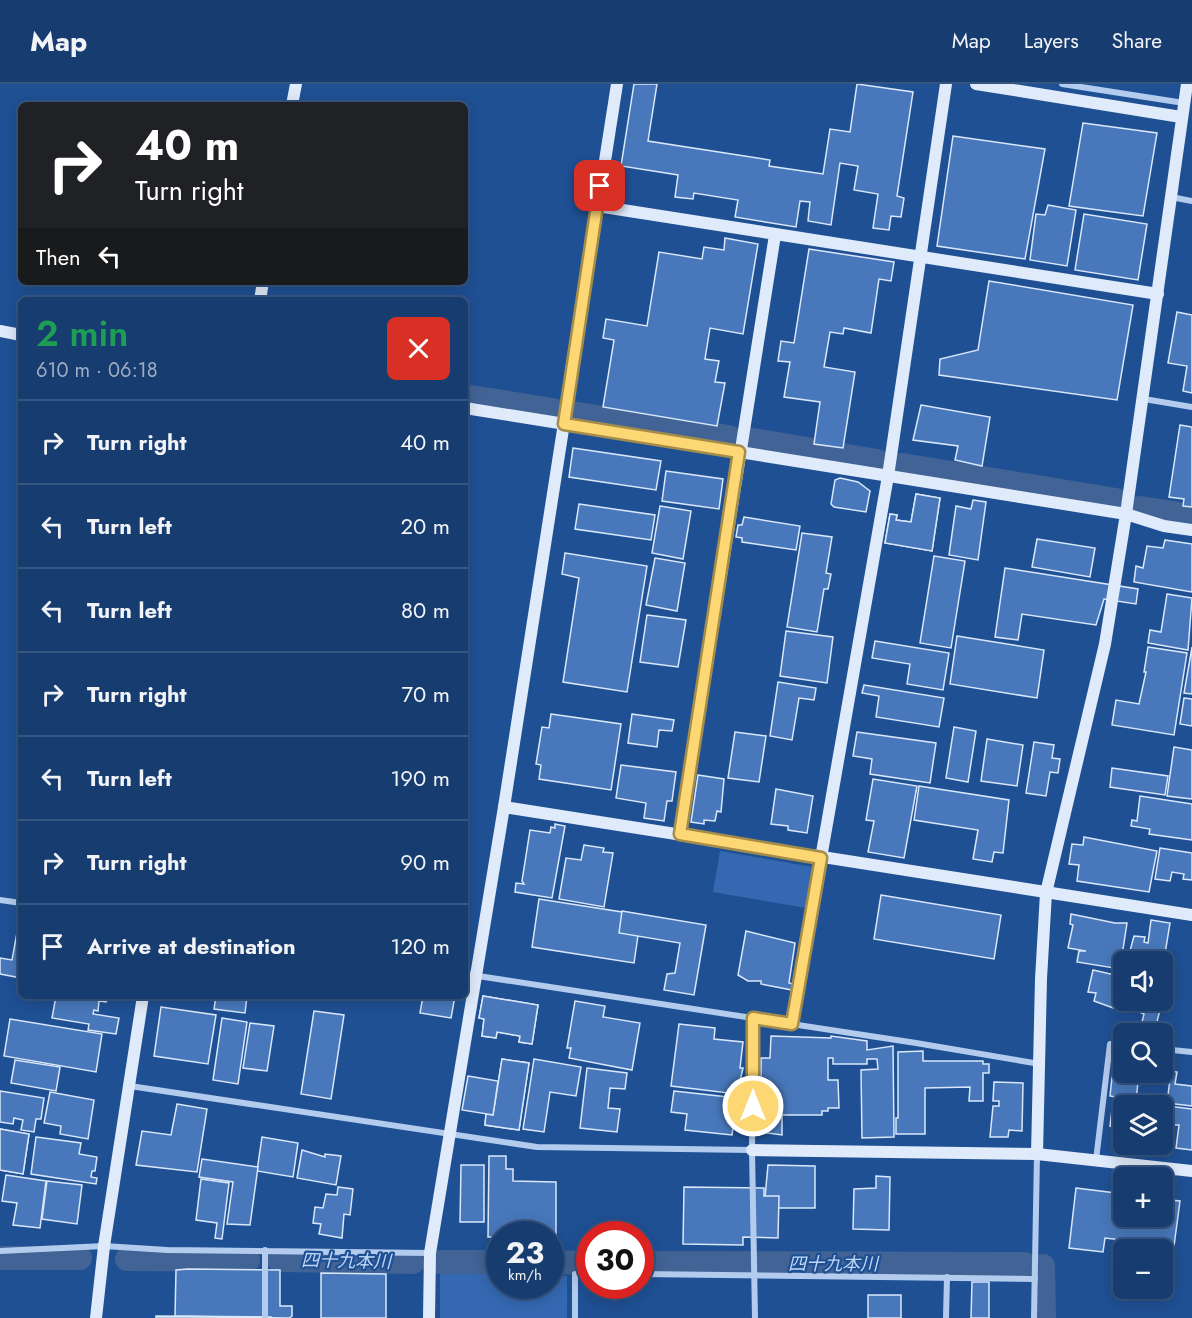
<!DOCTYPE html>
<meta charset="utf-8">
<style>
body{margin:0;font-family:Jost,"Noto Sans JP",sans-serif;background:#244777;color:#f1f3f6;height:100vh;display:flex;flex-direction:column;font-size:22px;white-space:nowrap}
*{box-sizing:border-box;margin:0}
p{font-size:20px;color:#9eadc3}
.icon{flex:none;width:33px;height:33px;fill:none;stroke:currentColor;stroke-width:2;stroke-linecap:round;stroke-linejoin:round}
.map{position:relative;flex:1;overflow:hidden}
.panel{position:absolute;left:18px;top:213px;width:450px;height:702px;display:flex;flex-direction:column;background:#173c6f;border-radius:9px;box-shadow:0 3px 15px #0003,0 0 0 2px #365682}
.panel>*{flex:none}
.guide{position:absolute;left:18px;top:18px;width:450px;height:183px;border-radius:9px;box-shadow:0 3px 15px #0003,0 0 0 2px #365682;background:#202124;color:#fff;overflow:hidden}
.controls{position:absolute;left:1113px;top:867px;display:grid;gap:12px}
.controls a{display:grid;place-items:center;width:60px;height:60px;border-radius:9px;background:#173c6f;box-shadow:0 3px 15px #0003,0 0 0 2px #365682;font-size:30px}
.speed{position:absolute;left:486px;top:1137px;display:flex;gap:12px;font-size:30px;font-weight:700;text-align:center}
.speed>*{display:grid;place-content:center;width:78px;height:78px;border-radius:50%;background:#173c6f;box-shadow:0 3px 15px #0003,0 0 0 2px #365682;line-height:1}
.speed small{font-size:15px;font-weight:400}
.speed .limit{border:9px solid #d22;background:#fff;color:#111}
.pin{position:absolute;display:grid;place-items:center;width:51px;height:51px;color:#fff;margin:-26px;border-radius:12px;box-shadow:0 3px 9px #0006}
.me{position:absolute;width:66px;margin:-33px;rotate:0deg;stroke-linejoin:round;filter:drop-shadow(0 0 4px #0008)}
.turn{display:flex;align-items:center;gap:21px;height:126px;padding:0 18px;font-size:27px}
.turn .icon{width:78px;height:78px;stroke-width:2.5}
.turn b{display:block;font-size:42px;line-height:51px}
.then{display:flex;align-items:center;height:57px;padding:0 18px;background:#0003;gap:12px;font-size:22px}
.round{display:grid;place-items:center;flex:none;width:63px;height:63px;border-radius:9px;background:#244777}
.summary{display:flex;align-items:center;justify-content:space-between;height:102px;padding:0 18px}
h1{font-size:36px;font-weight:600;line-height:45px;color:#1e9e55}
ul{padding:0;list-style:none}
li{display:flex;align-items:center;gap:18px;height:84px;padding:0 18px;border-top:2px solid #365682}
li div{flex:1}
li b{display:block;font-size:22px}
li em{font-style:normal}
header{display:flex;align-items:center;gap:36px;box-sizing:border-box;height:84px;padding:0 30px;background:#173c6f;border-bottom:2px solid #365682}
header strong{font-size:28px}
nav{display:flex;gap:33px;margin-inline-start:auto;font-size:21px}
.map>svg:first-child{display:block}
.green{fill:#3469b2}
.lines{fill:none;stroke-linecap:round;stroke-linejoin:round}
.river{stroke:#426395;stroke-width:24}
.building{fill:#4878bb;stroke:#d9e7fa;stroke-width:1.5}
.street{stroke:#b3ccee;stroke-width:6}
.secondary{stroke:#dfeafa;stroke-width:12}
.route-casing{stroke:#a48c4b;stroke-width:15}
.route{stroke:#fcd773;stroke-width:10}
.labels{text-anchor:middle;stroke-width:4.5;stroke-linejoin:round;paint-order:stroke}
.water-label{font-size:18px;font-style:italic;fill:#bfd6f5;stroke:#1f5094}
</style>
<header>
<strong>Map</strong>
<nav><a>Map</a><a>Layers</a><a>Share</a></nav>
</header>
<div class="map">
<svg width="1192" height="1234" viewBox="0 0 1192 1234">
<rect width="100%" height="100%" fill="#1f5094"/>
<g class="green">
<path d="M720 767 813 783 806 824 713 808Z"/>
<path d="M440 1187 499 1190 500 1202H550L551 1191 567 1192V1234H440Z"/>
</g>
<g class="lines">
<g class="river">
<path d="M465 312 553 326"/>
<path d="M571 329 729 353"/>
<path d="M747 355 877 377"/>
<path d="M902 381 1116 416"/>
<path d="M1140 424 1192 432"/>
<path d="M0 1174H80"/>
<path d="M127 1175 248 1176"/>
<path d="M279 1176 413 1178"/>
<path d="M440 1178H500"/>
<path d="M550 1178 590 1179"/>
<path d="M640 1179 1025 1180"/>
<path d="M1043 1182 1044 1234"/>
</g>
</g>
<g class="building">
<path d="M634 0H657L648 57 770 76 769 82 823 90 830 45 850 48 857 0 913 8 897 112 904 114 901 133 891 132 889 146 873 144 878 110 854 106 858 82 840 79 831 141 808 137 810 118 800 117 796 143 735 133 738 116 694 109 693 115 675 113 678 91 621 82Z"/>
<path d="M1083 39 1157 49 1143 132 1069 122Z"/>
<path d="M953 52 1045 65 1025 175 937 162Z"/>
<path d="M1048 121 1076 126 1067 182 1030 176 1036 130 1045 131Z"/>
<path d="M1084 130 1147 140 1138 196 1075 186Z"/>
<path d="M725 154 758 160 743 250 710 244 705 275 719 277 715 298 725 299 717 342 603 323 614 256 603 254 606 235 647 242 659 168 702 175 704 163 724 166Z"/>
<path d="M809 165 894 178 891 197 879 195 871 249 844 244 843 250 830 248 824 283 855 288 843 364 814 360 820 318 784 313 790 278 778 277 781 257 794 259Z"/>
<path d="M989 197 1133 221 1117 316 939 291 940 275 978 266Z"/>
<path d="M1177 228 1192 231V309L1183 307 1187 282 1168 279Z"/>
<path d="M921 321 990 333 982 382 955 376 958 362 913 356Z"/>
<path d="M1180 341 1192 343V423L1183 422 1184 415 1169 413Z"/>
<path d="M573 364 661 377 656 406 569 393Z"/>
<path d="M666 387 723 395 719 425 662 417Z"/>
<path d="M840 394 858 398 870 407 866 428 834 423 831 420 835 396Z"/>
<path d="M916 410 940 414 932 467 885 459 890 430 897 431 896 436 911 438Z"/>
<path d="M916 410 940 414 932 467 885 459 890 430 897 431 896 436 911 438Z"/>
<path d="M973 416 986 418 978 476 949 471 956 422 971 425Z"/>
<path d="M579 420 655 431 651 456 575 445Z"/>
<path d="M660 422 691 427 683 475 652 469Z"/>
<path d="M744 433 800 442 796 466 742 458V454L736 453 738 441H742Z"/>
<path d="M802 449 832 453 826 489 831 490 828 505H824L817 548 787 543Z"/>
<path d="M1037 455 1095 464 1090 493 1032 483Z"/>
<path d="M1165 456 1192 460V508L1134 498 1136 482 1143 484 1147 462 1163 464Z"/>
<path d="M565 469 647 482 627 608 563 598 579 494 562 490Z"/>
<path d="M934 472 965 477 951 564 920 559Z"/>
<path d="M655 474 685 479 677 527 646 521Z"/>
<path d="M1005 484 1138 505 1136 520 1104 515 1096 541 1022 530 1018 556 995 553Z"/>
<path d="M1167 510 1192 514 1188 566 1148 559 1150 546 1161 548Z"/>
<path d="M647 531 686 536 678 583 640 578Z"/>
<path d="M786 547 833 553 827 599 780 592Z"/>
<path d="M957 552 1044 566 1037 614 950 600Z"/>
<path d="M875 557 949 569 943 606 907 600 910 580 872 574Z"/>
<path d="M1148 563 1187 569 1174 651 1112 641 1116 616 1139 620 1146 588H1144Z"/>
<path d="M1192 563V610L1184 609Z"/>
<path d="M778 598 816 604 814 616 799 614 792 656 770 652Z"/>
<path d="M864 601 944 614 939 643 876 633 879 612 862 609Z"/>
<path d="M1184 614 1192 615V642L1180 640Z"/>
<path d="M551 630 621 640 611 706 539 695 541 681 536 680 542 643 549 644Z"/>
<path d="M632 630 674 636 672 647 659 646 657 663 628 659Z"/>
<path d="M954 643 976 647 968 698 946 694Z"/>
<path d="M735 648 766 652 759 698 728 694Z"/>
<path d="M857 648 936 659 930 699 870 690 872 675 853 672Z"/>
<path d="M987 655 1023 661 1017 702 981 697Z"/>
<path d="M1034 658 1054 661 1052 674 1060 675 1058 689 1050 688 1046 712 1026 709Z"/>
<path d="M1174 663 1192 666V715L1167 712Z"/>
<path d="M621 681 676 688 672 717H667L664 737 644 734 646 719 616 714Z"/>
<path d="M1112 684 1168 692 1165 711 1110 703Z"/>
<path d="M698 691 724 695 721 728 717 727 715 737 704 736V740L691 738Z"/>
<path d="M873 695 917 702 904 774 868 768 874 737 866 736Z"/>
<path d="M919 702 1009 716 1003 769 994 768 992 778 973 775 978 746 914 736Z"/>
<path d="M776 705 813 712 807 749 788 746V742L771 740Z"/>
<path d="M1140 712 1192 720V756L1149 750 1150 745 1131 742 1132 736 1137 737Z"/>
<path d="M555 740 565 742 552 814 515 808 516 799 524 800 522 797 530 746 550 749 551 743 555 744Z"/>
<path d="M1084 753 1157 767 1149 808 1077 797 1079 781 1069 780 1072 760 1083 761Z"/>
<path d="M584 761 604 764 603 768 613 769 604 823 559 815 566 774 581 776Z"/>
<path d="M1160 764 1192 769V796L1183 795 1184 790 1172 788 1170 797 1155 795Z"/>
<path d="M881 811 1001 831 994 875 874 855Z"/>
<path d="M539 815 641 831 634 879 532 863Z"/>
<path d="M21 827V894L0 890V874L12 876Z"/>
<path d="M622 827 706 841 694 911 664 906 667 890 675 889 680 859 619 849Z"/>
<path d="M1071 830 1115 839H1127L1120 885 1077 878 1079 867H1086L1068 864 1073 841 1070 840Z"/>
<path d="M1151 836 1170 839 1162 888V878H1127L1134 852 1145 853 1144 858 1148 859Z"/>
<path d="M746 847 795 859 789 899 793 900 792 906 761 900V897H748L738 891Z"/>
<path d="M1093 886 1124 893V916H1162V902L1166 903 1154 949 1140 946 1144 930 1137 927 1117 922 1116 925 1094 917 1096 909 1088 908Z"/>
<path d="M56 912H107L106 918 99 917 98 927 94 926 93 930 119 934 116 950 88 946 89 940 52 934Z"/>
<path d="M216 912H247L245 929 214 925Z"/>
<path d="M423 912H455L451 934 420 929Z"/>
<path d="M483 912 538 921 532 960 519 958 520 952 497 948 496 954 482 952 484 935 479 934Z"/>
<path d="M483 912 538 921 532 960 519 958 520 952 497 948 496 954 482 952 484 935 479 934Z"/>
<path d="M575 917 605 922 603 933 640 939 632 986 569 974 571 964H567Z"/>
<path d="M161 923 216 931 208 980 154 972Z"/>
<path d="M314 927 344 931 331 1015 301 1010Z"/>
<path d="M222 934 247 938 238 1000 213 996Z"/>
<path d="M10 935 102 950 96 988 4 972Z"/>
<path d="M250 939 274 942 267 987 243 984Z"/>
<path d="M679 940 715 944 714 955 743 958 740 984H743L737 1010 671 1002Z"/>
<path d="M771 952 831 954V952L867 957V966L893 962 894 1053 862 1054 861 986 878 985 877 975H867V980H833V974H828V996H838L839 1024H828V1027H822V1031H782V1051L761 1048V974H770Z"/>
<path d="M923 967V977H983V980H989V989H983V1017H969L970 1003 925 1004V1050H896V1034H898V968Z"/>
<path d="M1121 969H1124V988H1139L1136 1017 1110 1012 1114 975Z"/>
<path d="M502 975 529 979 519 1046 485 1041 486 1030 493 1031Z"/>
<path d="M502 975 529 979 519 1046 485 1041 486 1030 493 1031Z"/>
<path d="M534 975 581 983 576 1012 550 1008 544 1048 523 1045Z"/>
<path d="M15 976 60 983 56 1007 11 999Z"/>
<path d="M587 984 627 989 625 1005 610 1004 608 1024 620 1025 617 1048 580 1044Z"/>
<path d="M1171 987 1177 988 1175 1000 1192 1002V1022L1167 1019Z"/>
<path d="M468 992 498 997 493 1031 462 1026Z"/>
<path d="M994 998 1023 999 1022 1047 1009 1046 1008 1053H990L993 1022H999V1017H993Z"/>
<path d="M0 1007 44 1014 41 1035H36L34 1048 21 1046 23 1036 14 1034 13 1040 0 1038Z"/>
<path d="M674 1007 737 1014 732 1051 685 1046 687 1030 671 1028Z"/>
<path d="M50 1008 94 1016 88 1055 60 1050 61 1042 44 1039Z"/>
<path d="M1113 1017 1154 1022H1124V1044L1110 1042Z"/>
<path d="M177 1020 207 1025 197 1088 136 1081 142 1047 171 1051Z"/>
<path d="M1168 1022 1192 1025V1066L1176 1064 1179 1041H1174L1171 1061 1163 1060Z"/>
<path d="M0 1045 29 1050 23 1090 0 1086Z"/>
<path d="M0 1045 29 1050 23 1090 0 1086Z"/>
<path d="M36 1053 81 1059 79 1070 97 1073 95 1087H92L91 1093 97 1094 96 1100 31 1090Z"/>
<path d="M262 1053 298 1059 293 1093 257 1087Z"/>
<path d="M302 1066 325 1073V1070L341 1072 336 1101 297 1094Z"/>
<path d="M489 1072H506V1085H513V1097L556 1098V1154H550V1150H500V1153H488Z"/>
<path d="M202 1075 258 1083 250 1141 227 1140 233 1098 199 1093Z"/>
<path d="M461 1081H484V1138H460Z"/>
<path d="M768 1081 815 1082V1124H764Z"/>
<path d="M6 1091 46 1097 40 1144 13 1141 17 1119 2 1117Z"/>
<path d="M876 1092 890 1093 889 1146 853 1145 854 1105 876 1104Z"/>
<path d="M201 1095 229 1099 222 1155 215 1154 217 1139 196 1136Z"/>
<path d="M47 1097 82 1101 77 1140 42 1135Z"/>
<path d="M338 1103 353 1105 350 1131 344 1130 342 1154 319 1150 321 1140 313 1139 315 1123 323 1124 326 1110 337 1111Z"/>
<path d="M684 1103 764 1104V1112H779L778 1154 743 1153V1161L683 1160Z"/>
<path d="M1076 1104 1124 1110V1132H1162V1115L1180 1117 1174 1162 1105 1154 1103 1168 1069 1164Z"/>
<path d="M188 1185 280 1186V1222H292V1232L289 1234 175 1232 176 1186Z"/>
<path d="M321 1189 386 1190V1234H321Z"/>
<path d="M972 1198H989V1234H971Z"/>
<rect x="868" y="1211" width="33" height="23"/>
<path d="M156 1232 271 1233V1234H156Z"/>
</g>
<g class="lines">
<g class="street">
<path d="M1062 0 1184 19"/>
<path d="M1171 113 1192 117"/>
<path d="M1144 315 1192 323"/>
<path d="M0 816 21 819"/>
<path d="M465 890 916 959 1040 980"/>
<path d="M793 940 821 774"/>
<path d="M1162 965 1192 968"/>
<path d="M130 1002 537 1063 752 1066 755 1234"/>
<path d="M752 1066 753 934"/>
<path d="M1096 1076 1110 960 1124 962"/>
<path d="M265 1166V1234"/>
<path d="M0 1167 104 1162 167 1166 430 1169"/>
<path d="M640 1190 1035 1195"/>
<path d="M575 1234V1190H590"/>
<path d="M946 1234 947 1193"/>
<path d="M1034 1234 1037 1070"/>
</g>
<g class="secondary">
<path d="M976 0 1181 33"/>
<path d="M1187 0 1126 430 1164 442 1192 446"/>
<path d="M292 21 296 0"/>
<path d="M597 122 1158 210"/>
<path d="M260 216 263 198"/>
<path d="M0 247 21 251"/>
<path d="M465 324 1126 430 1105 560 1046 809 1041 895 1037 1070"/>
<path d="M504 723 1192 831"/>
<path d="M680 750 775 151"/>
<path d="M821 774 888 392 946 0"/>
<path d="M752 1066 1037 1070 1192 1087"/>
<path d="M96 1234 104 1162 143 912"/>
<path d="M429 1234 430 1169 504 723 617 0"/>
</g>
</g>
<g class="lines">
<g class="route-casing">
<path id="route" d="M600 102 564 340 739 368 680 750 821 774 792 940 753 934V1022"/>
</g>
<use href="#route" class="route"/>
</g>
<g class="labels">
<g class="water-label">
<text transform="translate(346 1177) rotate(1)" y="6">四十九本川</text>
<text x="833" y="1186">四十九本川</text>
</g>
</g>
</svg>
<div class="controls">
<a><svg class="icon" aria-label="sound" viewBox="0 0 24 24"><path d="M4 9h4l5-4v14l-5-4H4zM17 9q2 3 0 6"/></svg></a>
<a><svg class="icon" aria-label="search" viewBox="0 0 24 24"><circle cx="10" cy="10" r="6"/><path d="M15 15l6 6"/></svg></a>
<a><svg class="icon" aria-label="layers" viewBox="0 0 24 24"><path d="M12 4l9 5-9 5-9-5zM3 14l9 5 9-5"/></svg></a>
<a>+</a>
<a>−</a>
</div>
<div class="speed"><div>23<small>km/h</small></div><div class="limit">30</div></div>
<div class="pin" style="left:600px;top:102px;background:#d93025"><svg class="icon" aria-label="arrive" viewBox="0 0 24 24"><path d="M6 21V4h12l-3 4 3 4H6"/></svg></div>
<svg class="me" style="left:753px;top:1022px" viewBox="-20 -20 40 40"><circle r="17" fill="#fcd773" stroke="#fff" stroke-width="3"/><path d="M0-11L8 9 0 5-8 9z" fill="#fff"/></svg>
<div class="guide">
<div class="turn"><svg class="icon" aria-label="right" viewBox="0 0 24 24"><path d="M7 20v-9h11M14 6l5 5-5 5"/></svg><div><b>40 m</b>Turn right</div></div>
<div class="then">Then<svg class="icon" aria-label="left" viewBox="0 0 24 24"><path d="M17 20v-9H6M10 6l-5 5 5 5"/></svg></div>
</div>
<section class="panel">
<div class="summary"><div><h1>2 min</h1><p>610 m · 06:18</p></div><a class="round" style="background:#d93025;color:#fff"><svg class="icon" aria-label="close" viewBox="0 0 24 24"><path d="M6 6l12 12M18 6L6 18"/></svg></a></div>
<ul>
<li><svg class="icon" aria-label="right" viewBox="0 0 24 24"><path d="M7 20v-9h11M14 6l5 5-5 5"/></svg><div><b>Turn right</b></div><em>40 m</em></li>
<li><svg class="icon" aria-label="left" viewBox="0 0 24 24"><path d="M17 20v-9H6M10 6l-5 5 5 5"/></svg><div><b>Turn left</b></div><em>20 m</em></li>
<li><svg class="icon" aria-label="left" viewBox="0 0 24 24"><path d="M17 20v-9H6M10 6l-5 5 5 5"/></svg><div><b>Turn left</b></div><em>80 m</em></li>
<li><svg class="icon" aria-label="right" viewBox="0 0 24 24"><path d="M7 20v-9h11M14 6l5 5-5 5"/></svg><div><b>Turn right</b></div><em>70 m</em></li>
<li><svg class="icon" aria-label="left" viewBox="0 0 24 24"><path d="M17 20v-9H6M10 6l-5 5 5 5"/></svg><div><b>Turn left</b></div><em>190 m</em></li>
<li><svg class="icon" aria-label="right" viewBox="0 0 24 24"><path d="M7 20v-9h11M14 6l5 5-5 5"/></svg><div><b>Turn right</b></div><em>90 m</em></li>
<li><svg class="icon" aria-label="arrive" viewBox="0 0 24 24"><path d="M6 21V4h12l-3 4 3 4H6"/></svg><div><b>Arrive at destination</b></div><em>120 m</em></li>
</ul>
</section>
</div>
